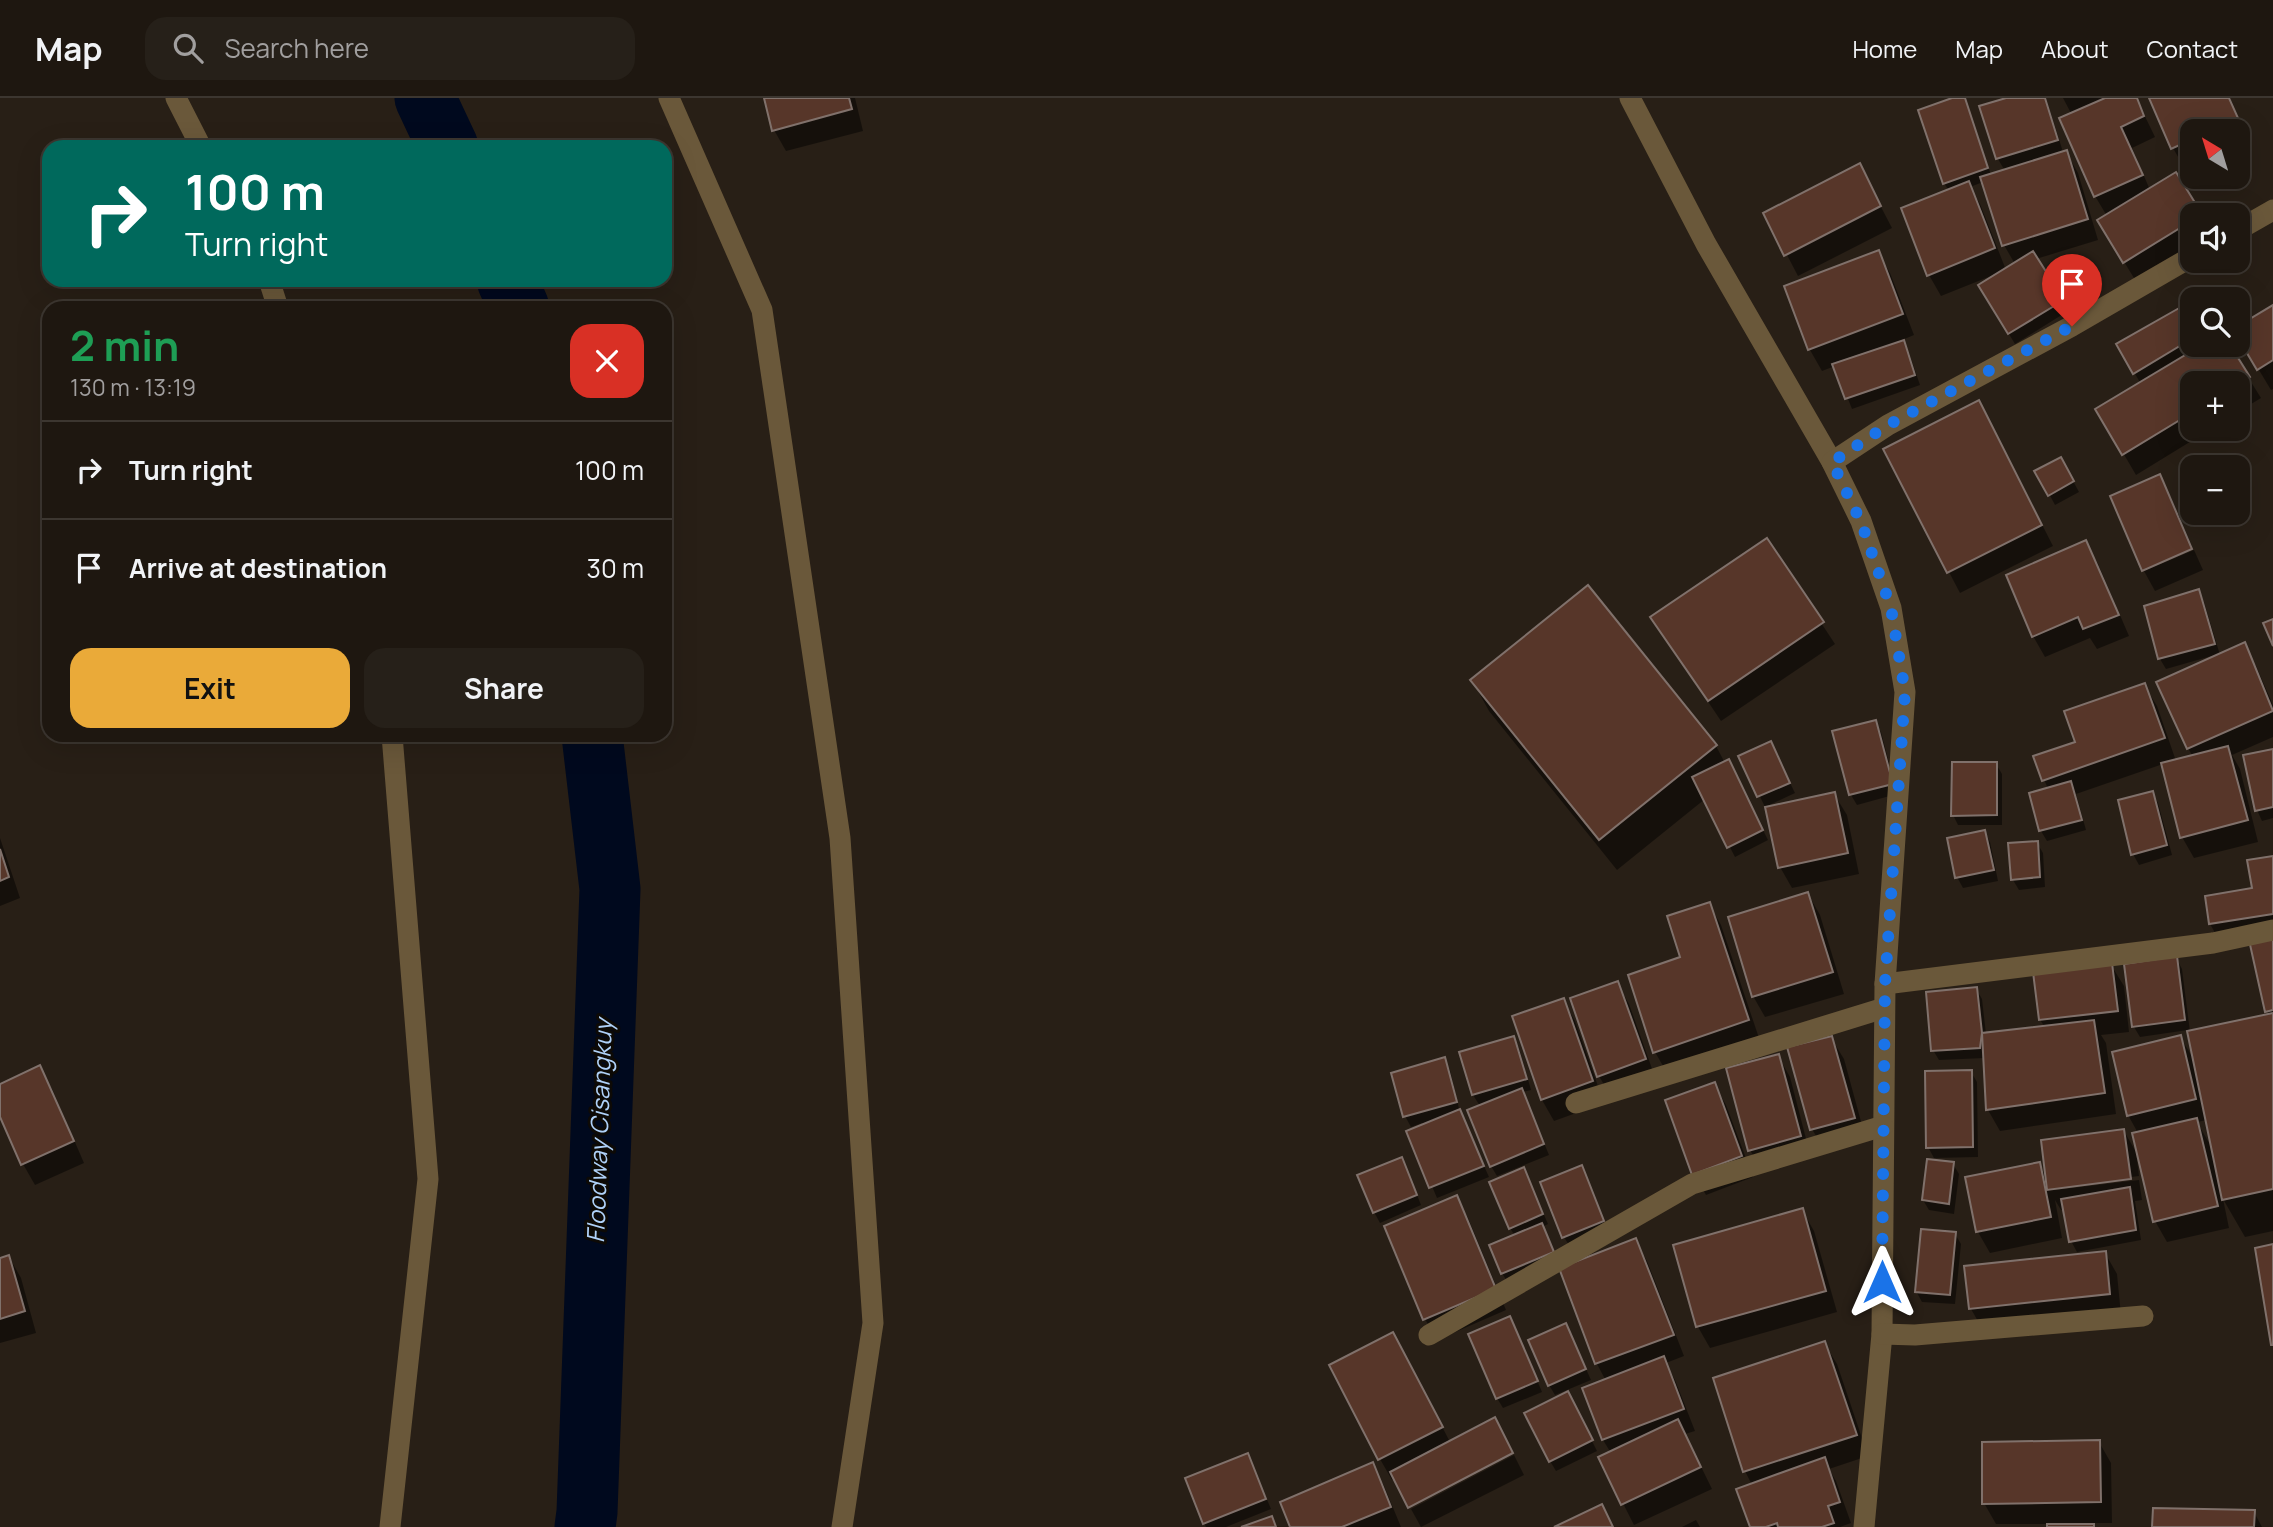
<!DOCTYPE html>
<meta charset="utf-8">
<style>
body{margin:0;font-family:Manrope,sans-serif;background:#262019;color:#f1f3f6;height:100vh;display:flex;flex-direction:column;font-size:26px;white-space:nowrap}
*{box-sizing:border-box;margin:0}
p{font-size:23px;color:#a19f9f}
.icon{flex:none;width:38px;height:38px;fill:none;stroke:currentColor;stroke-width:2;stroke-linecap:round;stroke-linejoin:round}
.map{position:relative;flex:1;overflow:hidden}
.drawer{position:absolute;left:42px;top:203px;width:630px;height:441px;display:flex;flex-direction:column;background:#1e1710;border-radius:21px;box-shadow:0 7px 28px #0002,0 0 0 2px #3c3630}
.drawer>*{flex:none}
.hud{position:absolute;left:42px;top:42px;width:630px;height:147px;border-radius:21px;box-shadow:0 7px 28px #0002,0 0 0 2px #3c3630;background:#00695c;color:#fff;overflow:hidden}
.needle{width:46px;rotate:322deg}
.buttons{position:absolute;left:2180px;top:21px;display:grid;gap:14px}
.buttons a{display:grid;place-items:center;width:70px;height:70px;border-radius:14px;background:#1e1710;box-shadow:0 7px 28px #0002,0 0 0 2px #3c3630;font-size:35px}
.pin{position:absolute;display:grid;place-items:center;width:60px;height:60px;color:#fff;margin:-72px -30px;border-radius:50% 50% 50% 0;rotate:-45deg;box-shadow:0 0 7px #0007}
.pin .icon{rotate:45deg}
.me{position:absolute;width:77px;margin:-38px;rotate:0deg;stroke-linejoin:round;filter:drop-shadow(0 0 5px #0008)}
.turn{display:flex;align-items:center;gap:24px;height:147px;padding:0 28px;font-size:32px}
.turn .icon{width:91px;height:91px;stroke-width:2.5}
.turn b{display:block;font-size:49px;line-height:60px}
.round{display:grid;place-items:center;flex:none;width:74px;height:74px;border-radius:21px;background:#262019}
.overview{display:flex;align-items:center;justify-content:space-between;height:119px;padding:0 28px}
h1{font-size:42px;font-weight:700;line-height:52px;color:#1e9e55}
.button{display:flex;gap:14px;margin-top:auto;padding:14px 28px}
.button a{flex:1;height:80px;border-radius:21px;background:#eaaa39;color:#111;font-size:28px;font-weight:700;line-height:80px;text-align:center}
.button a+a{background:#262019;color:#f1f3f6}
ul{padding:0;list-style:none}
li{display:flex;align-items:center;gap:21px;height:98px;padding:0 28px;border-top:2px solid #3c3630}
li div{flex:1}
li b{display:block;font-size:26px}
li em{font-style:normal}
header{display:flex;align-items:center;gap:42px;box-sizing:border-box;height:98px;padding:0 35px;background:#1e1710;border-bottom:2px solid #3c3630}
header strong{font-size:33px}
nav{display:flex;gap:38px;margin-inline-start:auto;font-size:24px}
.search{width:490px;height:63px;background:#262019;display:flex;align-items:center;gap:18px;box-sizing:border-box;padding:0 24px;border-radius:21px;color:#a19f9f;font-size:26px}
.map>svg:first-child{display:block}
.shadow{fill:#0007;fill-rule:evenodd}
.lines{fill:none;stroke-linecap:round;stroke-linejoin:round}
.canal{stroke:#00091e;stroke-width:61}
.building{fill:#573629;stroke:#80716b;stroke-width:2}
.minor{stroke:#6a583a;stroke-width:21}
.route{stroke:#1a73e8;stroke-width:12;stroke-dasharray:0 21.6}
.labels{text-anchor:middle;stroke-width:6;stroke-linejoin:round;paint-order:stroke}
.water-label{font-size:24px;font-style:italic;fill:#afd1f8;stroke:#0d0a06}
</style>
<header>
<strong>Map</strong>
<div class="search"><svg class="icon" aria-label="search" viewBox="0 0 24 24"><circle cx="10" cy="10" r="6"/><path d="M15 15l6 6"/></svg>Search here</div>
<nav><a>Home</a><a>Map</a><a>About</a><a>Contact</a></nav>
</header>
<div class="map">
<svg width="2273" height="1429" viewBox="0 0 2273 1429">
<rect width="100%" height="100%" fill="#281f16"/>
<g class="shadow">
<path d="M765 0H855L863 33 786 53 774 32Z"/>
<path d="M1958 0H1963L1968 9 1991 77 2005 73 1998 61 1981 10 2012 0H2046L2063 54H2066L2078 75 2098 142 2036 161 2068 213 2015 246 1980 188 1997 178 1996 176 1941 198 1929 177 1949 93 1944 85ZM1983 84 2004 147 2015 166 2006 172 1980 106 1970 89Z"/>
<path d="M2063 0H2103L2104 3 2110 0H2136L2155 39 2132 50 2150 92 2176 76 2200 117H2193V150L2137 185 2112 144 2107 118 2095 98 2072 17Z"/>
<path d="M2151 0H2230L2249 42 2238 47V33H2193V67L2185 71 2173 50Z"/>
<path d="M1859 67 1892 130 1798 178 1765 115Z"/>
<path d="M1878 154 1890 175 1914 237 1902 242 1909 255 1920 287 1852 311 1835 268 1822 273 1810 252 1786 189Z"/>
<path d="M2273 209V291L2271 292 2238 237Z"/>
<path d="M2193 233V247H2201L2202 249 2205 247H2228L2261 300 2238 314V285H2193V331H2211L2136 377 2098 312 2141 286 2118 247Z"/>
<path d="M1990 325 2053 448 1960 495 1885 352Z"/>
<path d="M2061 361 2079 394 2055 407 2037 373Z"/>
<path d="M2159 379 2171 400 2192 448 2143 470Z"/>
<path d="M1767 443 1835 546 1721 623 1652 520Z"/>
<path d="M2086 445 2098 466 2129 538 2097 551 2090 540 2045 559 2033 538Z"/>
<path d="M2194 452 2203 472 2155 493 2144 473Z"/>
<path d="M1588 489 1716 648 1725 665 1734 674 1768 742 1735 759 1705 701 1617 772 1489 613 1472 582Z"/>
<path d="M2199 493 2204 504 2220 557 2244 547 2256 568 2273 607V639L2232 657 2240 671 2258 744 2194 760 2182 739 2163 666 2076 696 2086 732 2047 743 2041 733 2048 691 2035 659 2077 645 2144 587 2157 608 2176 663 2193 659 2188 650 2215 559V557L2166 571 2160 561 2146 509Z"/>
<path d="M1875 624 1881 634 1897 696 1857 707 1851 697 1834 635Z"/>
<path d="M2273 653V720L2262 723 2257 712Z"/>
<path d="M1776 656 1795 695 1765 709 1741 659Z"/>
<path d="M1996 666 2002 676V727H1958L1953 717Z"/>
<path d="M2153 695 2158 705 2172 757 2139 767 2133 756Z"/>
<path d="M1834 696 1847 717 1859 776 1792 790 1780 769Z"/>
<path d="M1985 734 1990 744 1998 783 1963 790 1957 779Z"/>
<path d="M0 740 20 800 0 808Z"/>
<path d="M2037 745 2043 755 2045 789 2019 792 2013 782Z"/>
<path d="M2273 760V1133L2245 1139 2223 1101 2229 1130 2167 1144 2155 1123 2138 1035 2128 1017 2180 939 2195 963 2188 932 2140 939 2134 929 2176 860 2182 871 2190 934 2269 917 2251 842 2222 847 2210 826 2207 799 2254 792ZM2207 1022 2212 1050 2197 1024Z"/>
<path d="M1808 796 1820 817 1844 896 1765 919 1753 898Z"/>
<path d="M1709 806 1721 827 1760 943 1667 975 1655 954 1682 860Z"/>
<path d="M2111 867 2124 888 2129 934 2101 937 2106 945 2116 1016 2000 1033 1988 1012 1985 960 1939 962 1933 952 1976 891 1982 901 1986 936 2045 929 2040 922 2035 876Z"/>
<path d="M1617 885 1629 906 1656 982 1611 999 1599 978Z"/>
<path d="M1563 902 1575 923 1604 1005 1554 1023 1542 1002 1514 919Z"/>
<path d="M1513 940 1519 950 1531 992 1523 994 1549 1057 1497 1078 1491 1068 1480 1008 1473 997Z"/>
<path d="M1831 940 1844 961 1866 1042 1824 1052 1812 1031Z"/>
<path d="M1778 958 1790 979 1811 1060 1762 1073 1750 1052Z"/>
<path d="M1444 962 1450 972 1460 1015 1489 1079 1437 1100 1409 1034 1423 1028 1422 1025 1411 1029 1405 1018Z"/>
<path d="M39 970 52 991 84 1065 35 1087 23 1066 0 1015V988Z"/>
<path d="M1971 974 1977 984 1978 1059 1934 1060 1928 1049Z"/>
<path d="M1714 986 1726 1007 1753 1079 1706 1097 1694 1076Z"/>
<path d="M2124 1033 2136 1054 2139 1078 2055 1089V1092L2139 1082 2142 1102 2135 1103 2141 1142 2077 1154 2071 1143 2065 1111 2061 1112 2055 1102 2062 1140 1990 1155 1978 1134 1967 1081 2039 1066 2047 1080Z"/>
<path d="M1953 1066 1959 1076 1954 1116 1929 1112 1923 1102Z"/>
<path d="M1524 1071 1548 1126 1542 1129 1558 1165 1508 1185 1502 1175 1515 1138 1510 1130Z"/>
<path d="M1407 1072 1421 1107 1380 1125 1374 1114Z"/>
<path d="M1587 1080 1609 1134 1570 1149 1564 1139Z"/>
<path d="M1456 1100 1468 1120 1506 1212 1437 1242 1425 1221Z"/>
<path d="M1802 1112 1814 1133 1837 1214 1710 1250 1698 1229 1675 1148Z"/>
<path d="M1955 1136 1961 1146 1955 1206 1922 1204 1916 1193Z"/>
<path d="M1635 1142 1647 1163 1684 1258 1666 1265 1675 1282 1695 1333 1685 1336 1712 1391 1634 1427 1600 1360 1611 1355 1603 1342 1584 1291 1606 1283 1597 1266 1561 1171Z"/>
<path d="M2105 1155 2117 1176 2121 1217 1983 1232 1971 1211Z"/>
<path d="M9 1159 21 1180 36 1235 0 1245V1162Z"/>
<path d="M1566 1227 1591 1282 1555 1297 1549 1287Z"/>
<path d="M1515 1230 1542 1294 1503 1310 1497 1300Z"/>
<path d="M1824 1245 1837 1266 1868 1358 1829 1371 1836 1383 1851 1425 1840 1429H1752V1387L1745 1373 1715 1281Z"/>
<path d="M1405 1257 1450 1344 1507 1342 1512 1353 1409 1408 1395 1381 1392 1382 1380 1361 1331 1268Z"/>
<path d="M1573 1305 1597 1353 1556 1373 1550 1363Z"/>
<path d="M2099 1344 2111 1365 2112 1425H2091L2093 1429H2049V1426H1996L1984 1405Z"/>
<path d="M1248 1357 1271 1411 1226 1429H1206L1204 1425Z"/>
<path d="M1514 1357 1524 1377 1421 1429 1411 1411Z"/>
<path d="M1372 1367 1384 1388 1401 1429H1292Z"/>
<path d="M2254 1414 2262 1429H2154Z"/>
<path d="M1696 1422 1700 1429H1682Z"/>
</g>
<g class="lines">
<g class="canal">
<path d="M425 0 448 49"/>
<path d="M507 182 519 210"/>
<path d="M585 1429 587 1414 610 791 592 637"/>
</g>
</g>
<g class="building">
<path d="M764 0H849L852 11 772 33Z"/>
<path d="M1952 0H1965L1988 70 1943 86 1918 12Z"/>
<path d="M2006 0H2045L2058 42 1996 61 1979 8Z"/>
<path d="M2105 0H2137L2144 18 2121 29 2143 77 2094 99 2059 20Z"/>
<path d="M2149 0H2229L2238 20 2210 33H2193V41L2171 51Z"/>
<path d="M2067 52 2088 121 2002 148 1980 79Z"/>
<path d="M1860 65 1881 108 1784 158 1763 115Z"/>
<path d="M2176 74 2202 116 2193 117V122L2123 165 2097 122Z"/>
<path d="M1969 83 1995 150 1927 178 1901 110Z"/>
<path d="M1879 152 1903 216 1808 252 1784 188Z"/>
<path d="M2033 153 2064 202 2008 236 1978 187Z"/>
<path d="M2273 207V262L2257 272 2238 240V228Z"/>
<path d="M2181 209 2193 230V240L2133 276 2116 246Z"/>
<path d="M1904 242 1915 277 1845 301 1832 266Z"/>
<path d="M2202 247H2230L2250 279 2238 286 2193 285V314L2122 357 2095 311Z"/>
<path d="M1979 302 2042 427 1947 475 1883 351Z"/>
<path d="M2061 359 2074 383 2048 398 2034 373Z"/>
<path d="M2160 376 2192 451 2142 473 2110 398Z"/>
<path d="M1767 440 1824 524 1708 603 1650 519Z"/>
<path d="M2086 442 2119 517 2083 531 2078 519 2032 539 2006 477Z"/>
<path d="M1588 487 1717 647 1599 742 1470 582Z"/>
<path d="M2199 491 2215 546 2158 561 2144 508Z"/>
<path d="M2273 521V548L2263 525Z"/>
<path d="M2245 544 2273 613 2187 651 2156 584Z"/>
<path d="M2145 585 2165 640 2042 683 2033 658 2075 644 2064 613Z"/>
<path d="M1876 622 1893 686 1849 697 1832 633Z"/>
<path d="M1771 643 1790 685 1757 699 1738 658Z"/>
<path d="M2228 648 2248 722 2180 740 2161 665Z"/>
<path d="M2273 651V709L2255 713 2243 657Z"/>
<path d="M1729 661 1763 732 1727 750 1692 679Z"/>
<path d="M1952 664H1997V717L1951 718Z"/>
<path d="M2071 683 2082 722 2039 733 2029 695Z"/>
<path d="M2153 693 2167 747 2131 757 2118 702Z"/>
<path d="M1835 694 1848 755 1778 770 1765 709Z"/>
<path d="M1985 732 1994 772 1955 780 1947 740Z"/>
<path d="M2038 743 2040 779 2011 782 2008 745Z"/>
<path d="M0 751 9 779 0 783Z"/>
<path d="M2273 758V816L2209 826 2205 798 2252 790 2247 762Z"/>
<path d="M1808 794 1833 874 1752 899 1728 819Z"/>
<path d="M1710 804 1749 922 1653 955 1628 877 1680 859 1667 818Z"/>
<path d="M2273 836V912L2265 914 2249 842Z"/>
<path d="M2177 858 2185 922 2132 929 2124 866Z"/>
<path d="M2112 865 2118 913 2039 922 2033 874Z"/>
<path d="M1618 883 1646 961 1597 979 1570 900Z"/>
<path d="M1977 889 1982 935 1980 950 1931 953 1926 894Z"/>
<path d="M1564 900 1593 983 1541 1002 1512 918Z"/>
<path d="M2273 915V1091L2222 1102 2187 933Z"/>
<path d="M2094 922 2105 995 1986 1012 1982 935Z"/>
<path d="M2181 937 2196 1001 2127 1018 2112 954Z"/>
<path d="M1514 938 1527 981 1472 997 1459 954Z"/>
<path d="M1832 938 1855 1020 1810 1032 1787 949Z"/>
<path d="M1779 956 1801 1038 1748 1053 1726 970Z"/>
<path d="M1445 959 1457 1004 1403 1019 1391 975Z"/>
<path d="M40 967 74 1043 21 1067 0 1019V986Z"/>
<path d="M1972 972 1973 1049 1926 1050 1925 973Z"/>
<path d="M1715 984 1742 1058 1692 1077 1665 1002Z"/>
<path d="M1522 990 1544 1046 1490 1069 1467 1012Z"/>
<path d="M1460 1011 1484 1068 1429 1090 1406 1033Z"/>
<path d="M2197 1020 2218 1108 2153 1124 2132 1035Z"/>
<path d="M2124 1031 2131 1081 2047 1092 2041 1042Z"/>
<path d="M1402 1059 1417 1097 1373 1115 1357 1077Z"/>
<path d="M1927 1061 1954 1064 1949 1106 1922 1102Z"/>
<path d="M2040 1064 2051 1119 1976 1134 1965 1079Z"/>
<path d="M1582 1067 1604 1123 1562 1140 1540 1084Z"/>
<path d="M1524 1069 1543 1116 1509 1131 1489 1084Z"/>
<path d="M2130 1089 2136 1132 2069 1144 2061 1101Z"/>
<path d="M1457 1097 1496 1191 1423 1222 1384 1128Z"/>
<path d="M1803 1110 1826 1193 1696 1229 1673 1147Z"/>
<path d="M1542 1125 1554 1154 1501 1176 1489 1147Z"/>
<path d="M1921 1131 1956 1134 1950 1197 1915 1194Z"/>
<path d="M1636 1140 1674 1237 1595 1266 1559 1170Z"/>
<path d="M2273 1146V1247H2271L2255 1150Z"/>
<path d="M2106 1153 2110 1196 1969 1211 1964 1168Z"/>
<path d="M9 1157 25 1213 0 1221V1160Z"/>
<path d="M1510 1218 1538 1283 1496 1301 1468 1236Z"/>
<path d="M1566 1225 1586 1271 1548 1288 1528 1242Z"/>
<path d="M1393 1234 1443 1329 1378 1362 1329 1267Z"/>
<path d="M1825 1243 1857 1337 1743 1374 1713 1280Z"/>
<path d="M1664 1258 1684 1311 1602 1342 1582 1290Z"/>
<path d="M1568 1293 1593 1342 1549 1364 1524 1315Z"/>
<path d="M1495 1319 1513 1355 1408 1410 1390 1374Z"/>
<path d="M1678 1321 1701 1369 1621 1407 1598 1359Z"/>
<path d="M2100 1342 2101 1404 1982 1406V1344Z"/>
<path d="M1248 1355 1266 1401 1203 1426 1185 1380Z"/>
<path d="M1825 1359 1840 1404 1828 1408 1834 1425 1822 1429H1778L1777 1425 1766 1429H1750L1736 1391Z"/>
<path d="M1373 1364 1391 1409 1342 1429H1290L1280 1404Z"/>
<path d="M1602 1406 1613 1429H1554Z"/>
<path d="M2153 1410 2255 1412 2254 1429H2152Z"/>
<path d="M1272 1418 1276 1429H1241Z"/>
<rect x="2047" y="1426" width="47" height="3"/>
</g>
<g class="lines">
<g class="minor">
<path d="M176 0 201 49"/>
<path d="M669 0 762 212 840 740 873 1225 842 1429"/>
<path d="M1630 0 1706 146 1832 364 1861 423 1891 510 1905 594 1885 886 1882 1236 1864 1429"/>
<path d="M2238 132 2273 112"/>
<path d="M269 182 278 210"/>
<path d="M1832 364 1888 327 2072 228 2193 158"/>
<path d="M1885 886 2213 845 2273 832"/>
<path d="M1576 1005 1884 910"/>
<path d="M1882 1236 1915 1237 2143 1218"/>
<path d="M1429 1237 1692 1086 1883 1028"/>
<path d="M390 1429 428 1081 392 637"/>
</g>
</g>
<g class="lines">
<path class="route" d="M1882 1184 1885 886 1905 594 1891 510 1861 424 1832 364 1888 327 2072 228"/>
</g>
<g class="labels">
<g class="water-label">
<text transform="translate(600 1033) rotate(-88)" y="8">Floodway Cisangkuy</text>
</g>
</g>
</svg>
<div class="buttons">
<a><svg class="needle" viewBox="-14 -14 28 28"><path d="M0-13l5 13h-10z" fill="#e53935"/><path d="M0 13l5-13h-10z" fill="#a19f9f"/></svg></a>
<a><svg class="icon" aria-label="sound" viewBox="0 0 24 24"><path d="M4 9h4l5-4v14l-5-4H4zM17 9q2 3 0 6"/></svg></a>
<a><svg class="icon" aria-label="search" viewBox="0 0 24 24"><circle cx="10" cy="10" r="6"/><path d="M15 15l6 6"/></svg></a>
<a>+</a>
<a>−</a>
</div>
<div class="pin" style="left:2072px;top:228px;background:#d93025"><svg class="icon" aria-label="arrive" viewBox="0 0 24 24"><path d="M6 21V4h12l-3 4 3 4H6"/></svg></div>
<svg class="me" style="left:1882px;top:1184px" viewBox="-20 -20 40 40"><path d="M0-17L14 15 0 8-14 15z" fill="#1a73e8" stroke="#fff" stroke-width="4"/></svg>
<div class="hud">
<div class="turn"><svg class="icon" aria-label="right" viewBox="0 0 24 24"><path d="M7 20v-9h11M14 6l5 5-5 5"/></svg><div><b>100 m</b>Turn right</div></div>
</div>
<section class="drawer">
<div class="overview"><div><h1>2 min</h1><p>130 m · 13:19</p></div><a class="round" style="background:#d93025;color:#fff"><svg class="icon" aria-label="close" viewBox="0 0 24 24"><path d="M6 6l12 12M18 6L6 18"/></svg></a></div>
<ul>
<li><svg class="icon" aria-label="right" viewBox="0 0 24 24"><path d="M7 20v-9h11M14 6l5 5-5 5"/></svg><div><b>Turn right</b></div><em>100 m</em></li>
<li><svg class="icon" aria-label="arrive" viewBox="0 0 24 24"><path d="M6 21V4h12l-3 4 3 4H6"/></svg><div><b>Arrive at destination</b></div><em>30 m</em></li>
</ul>
<div class="button"><a>Exit</a><a>Share</a></div>
</section>
</div>
